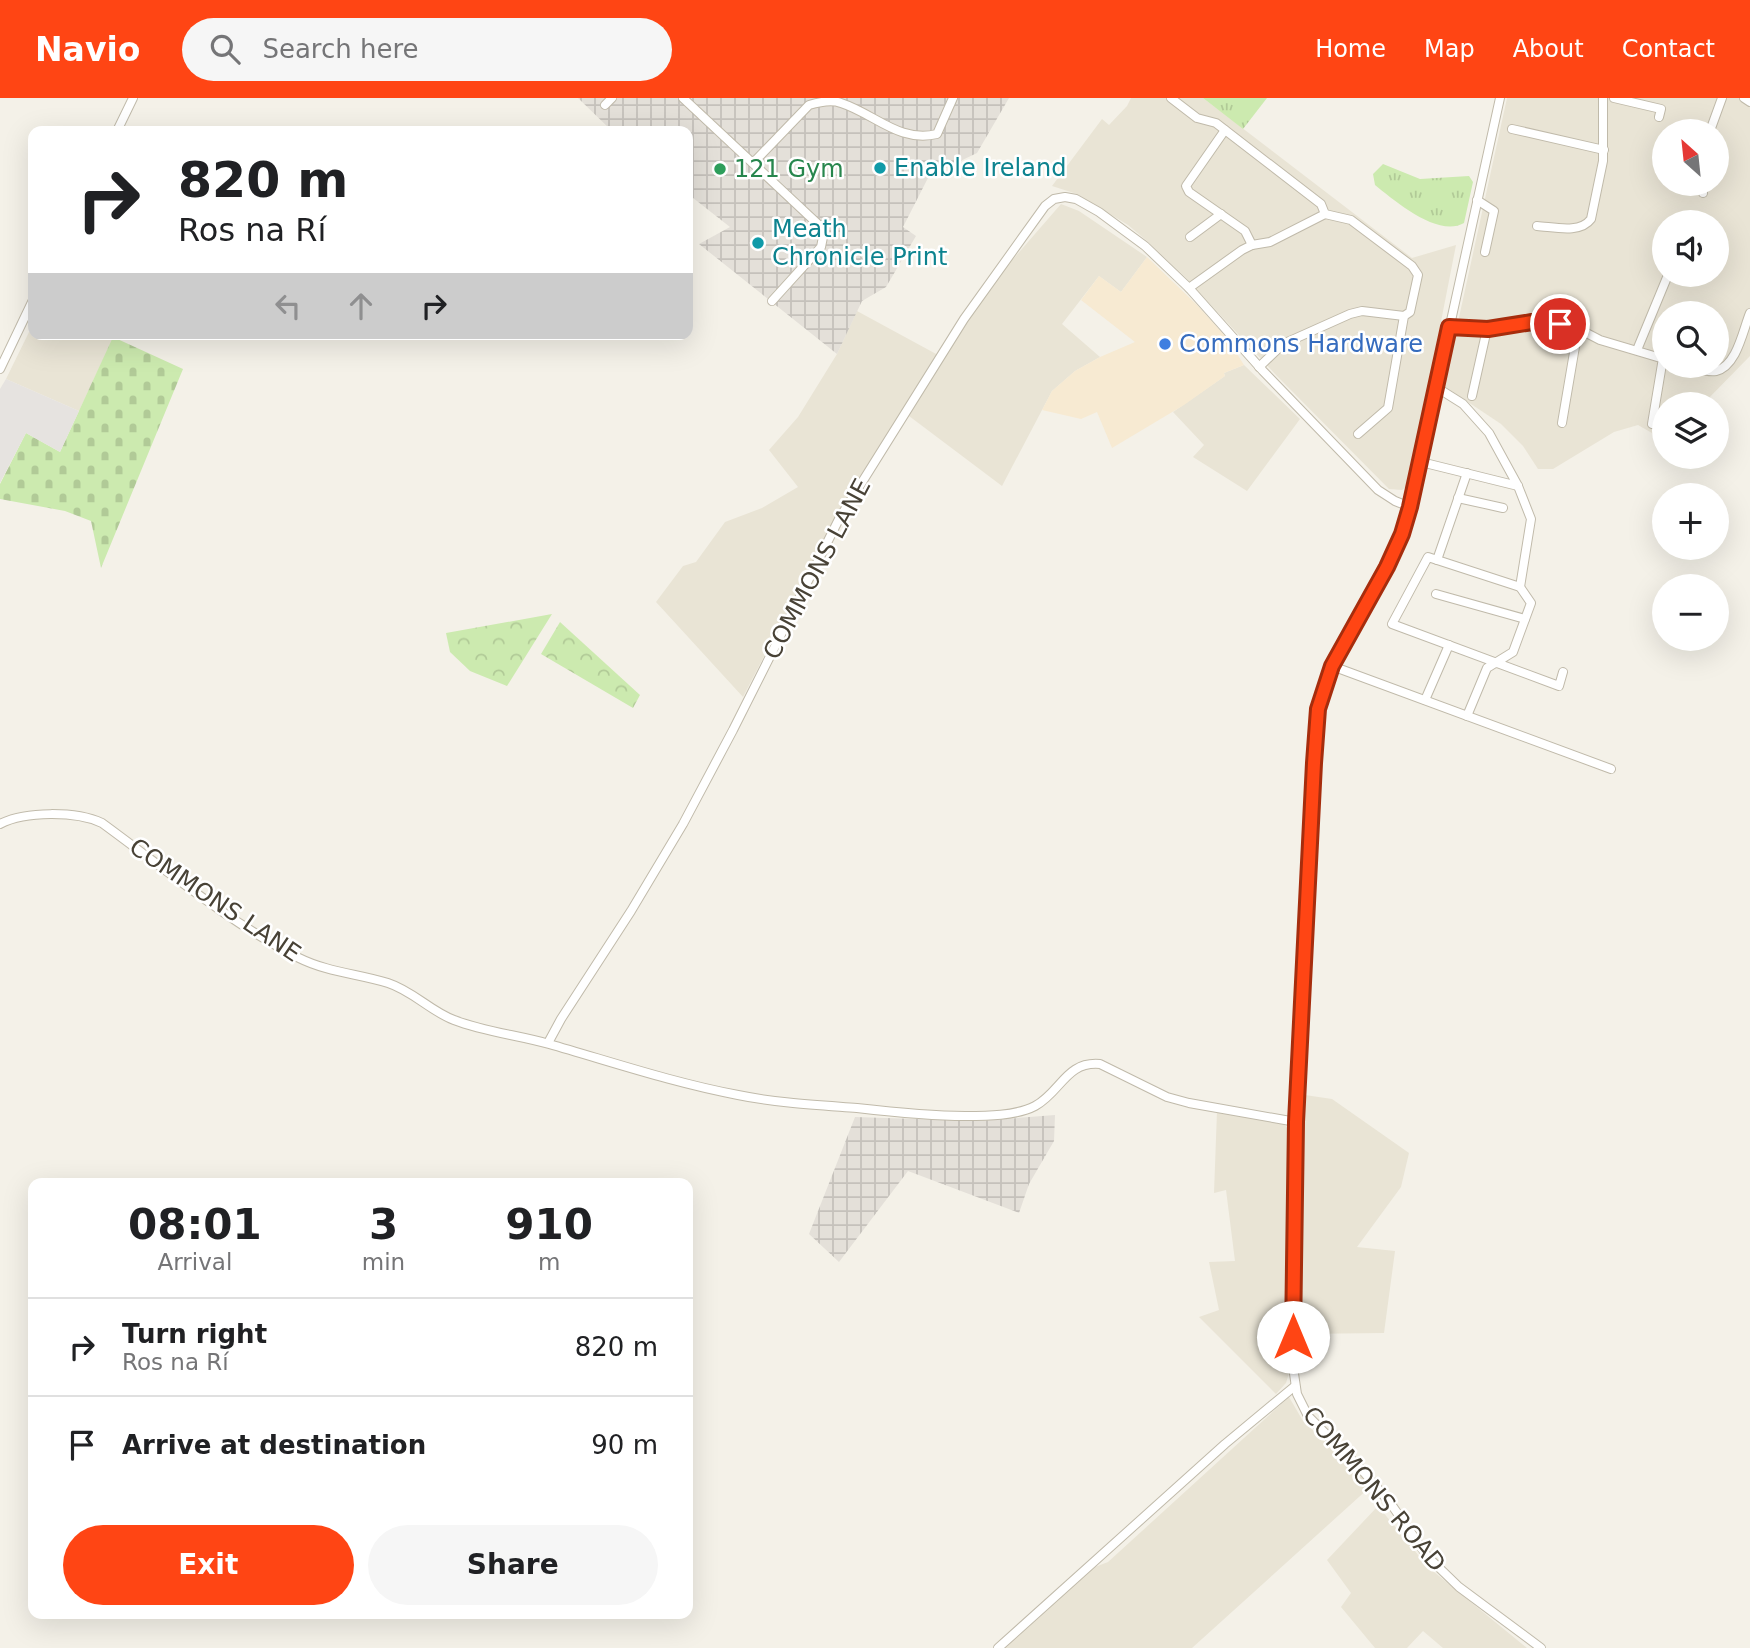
<!DOCTYPE html>
<meta charset="utf-8">
<style>
body{margin:0;font-family:"DejaVu Sans",sans-serif;background:#f6f6f6;color:#202124;height:100vh;display:flex;flex-direction:column;font-size:26px;white-space:nowrap}
*{box-sizing:border-box;margin:0}
p{font-size:23px;color:#757577}
.icon{flex:none;width:38px;height:38px;fill:none;stroke:currentColor;stroke-width:2;stroke-linecap:round;stroke-linejoin:round}
.map{position:relative;flex:1;overflow:hidden}
.details{position:absolute;left:28px;top:1080px;width:665px;height:441px;display:flex;flex-direction:column;background:#fff;border-radius:14px;box-shadow:0 7px 28px #0002}
.details>*{flex:none}
.top-card{position:absolute;left:28px;top:28px;width:665px;height:214px;border-radius:14px;box-shadow:0 7px 28px #0002;background:#fff;color:#202124;overflow:hidden}
.needle{width:46px;rotate:333deg}
.fabs{position:absolute;left:1652px;top:21px;display:grid;gap:14px}
.fabs a{display:grid;place-items:center;width:77px;height:77px;border-radius:50%;background:#fff;box-shadow:0 7px 28px #0002;font-size:35px}
.pin{position:absolute;display:grid;place-items:center;width:60px;height:60px;color:#fff;margin:-30px;border:4px solid #fff;border-radius:50%;box-shadow:0 2px 7px #0007}
.me{position:absolute;width:77px;margin:-38px;rotate:0deg;stroke-linejoin:round;filter:drop-shadow(0 0 5px #0008)}
.turn{display:flex;align-items:center;gap:24px;height:147px;padding:0 35px;font-size:32px}
.turn .icon{width:91px;height:91px;stroke-width:2.5}
.turn b{display:block;font-size:49px;line-height:60px}
.lanes{display:flex;align-items:center;height:66px;padding:0 35px;background:#0003;justify-content:center;gap:35px;direction:ltr}
.lanes .off{opacity:.35}
.eta{display:flex;justify-content:space-evenly;align-items:center;height:119px;text-align:center}
.eta b{font-size:42px;font-weight:600;line-height:49px}
.primary-button{display:flex;gap:14px;margin-top:auto;padding:14px 35px}
.primary-button a{flex:1;height:80px;border-radius:42px;background:#ff4514;color:#fff;font-size:28px;font-weight:600;line-height:80px;text-align:center}
.primary-button a+a{background:#f6f6f6;color:#202124}
ul{padding:0;list-style:none}
li{display:flex;align-items:center;gap:21px;height:98px;padding:0 35px;border-top:2px solid #e0e0e0}
li div{flex:1}
li b{display:block;font-size:26px}
li em{font-style:normal}
header{display:flex;align-items:center;gap:42px;box-sizing:border-box;height:98px;padding:0 35px;background:#ff4514;color:#fff}
header strong{font-size:33px}
nav{display:flex;gap:38px;margin-inline-start:auto;font-size:24px}
.search{width:490px;height:63px;background:#f6f6f6;display:flex;align-items:center;gap:18px;box-sizing:border-box;padding:0 24px;border-radius:38px;color:#757577;font-size:26px}
.map>svg:first-child{display:block}
.residential{fill:#e9e4d5;fill-rule:evenodd}
.commercial{fill:#f7ead2}
.industrial{fill:url(#industrial-grid)}
.grass{fill:url(#grass-tufts)}
.forest{fill:url(#forest-crowns)}
.cemetery{fill:url(#cemetery-stones)}
.parking{fill:#e6e3e0}
.lines{fill:none;stroke-linecap:round;stroke-linejoin:round}
.minor-casing{stroke:#c0baaa;stroke-width:10}
.minor{stroke:#fff;stroke-width:8}
.route-casing{stroke:#a62d0d;stroke-width:18}
.route{stroke:#ff4514;stroke-width:12}
.culture-dot{fill:#0f9aa8;stroke:#fff;stroke-width:2.5}
.leisure-dot{fill:#2e9e5b;stroke:#fff;stroke-width:2.5}
.shop-dot{fill:#3f7fe0;stroke:#fff;stroke-width:2.5}
.labels{text-anchor:middle;stroke-width:5;stroke-linejoin:round;paint-order:stroke}
.culture-label{font-size:24px;fill:#0d838f;stroke:#fff;text-anchor:start}
.leisure-label{font-size:24px;fill:#27864d;stroke:#fff;text-anchor:start}
.shop-label{font-size:24px;fill:#366cbe;stroke:#fff;text-anchor:start}
.street-label{font-size:24px;fill:#484236;stroke:#fff}
</style>
<header>
<strong>Navio</strong>
<div class="search"><svg class="icon" aria-label="search" viewBox="0 0 24 24"><circle cx="10" cy="10" r="6"/><path d="M15 15l6 6"/></svg>Search here</div>
<nav><a>Home</a><a>Map</a><a>About</a><a>Contact</a></nav>
</header>
<div class="map">
<svg width="1750" height="1550" viewBox="0 0 1750 1550">
<defs>
<pattern id="industrial-grid" width="8" height="8" patternUnits="userSpaceOnUse" patternTransform="scale(1.75)"><rect width="8" height="8" fill="#e4e0d9"/><path d="M0 4h8M4 0v8" fill="none" stroke="#c5c1bb"/></pattern>
<pattern id="grass-tufts" width="24" height="20" patternUnits="userSpaceOnUse" patternTransform="scale(1.75)"><rect width="24" height="20" fill="#cceaaf"/><path d="M3 7l-1-3M5 7V3M7 7l1-3M15 17l-1-3M17 17v-4M19 17l1-3" fill="none" stroke="#b1ca97"/></pattern>
<pattern id="forest-crowns" width="20" height="18" patternUnits="userSpaceOnUse" patternTransform="scale(1.75)"><rect width="20" height="18" fill="#cceaaf"/><path d="M2 6a3 3 0 1 1 6 0M12 15a3 3 0 1 1 6 0" fill="none" stroke="#b1ca97"/></pattern>
<pattern id="cemetery-stones" width="16" height="16" patternUnits="userSpaceOnUse" patternTransform="scale(1.75)"><rect width="16" height="16" fill="#cceaaf"/><path d="M2 7V4a2 2 0 0 1 4 0v3zM10 15v-3a2 2 0 0 1 4 0v3z" fill="#b1ca97"/></pattern>
</defs>
<rect width="100%" height="100%" fill="#f4f1e8"/>
<g class="residential">
<path d="M1131 0H1203L1412 160 1456 147 1409 387 1402 392 1389 391 1275 276 1185 179 1147 143 1128 127 1077 96 1052 88 1102 21 1109 27 1127 8Z"/>
<path d="M1507 0H1750V258L1703 306H1664V346L1660 350 1652 335 1638 327 1614 334 1553 371H1538L1523 348 1501 326 1444 288ZM1664 33H1717V86H1664ZM1664 124H1717V177H1664ZM1664 215H1717V268H1664Z"/>
<path d="M1061 106 1079 113 1147 159 1121 194 1099 178 1062 226 1100 259 1075 273 1052 293 1002 388 909 318 971 216 1001 175Z"/>
<path d="M857 213 938 257 834 422 743 599 656 504 683 468 696 464 725 424 762 410 798 389 769 352 798 319 837 256Z"/>
<path d="M33 226V236H115L79 313 6 281Z"/>
<path d="M1244 267 1300 321 1247 393 1193 359 1204 347 1173 314 1225 278 1224 275Z"/>
<path d="M1305 997 1332 1001 1409 1055 1401 1089 1357 1149 1395 1153 1384 1235 1300 1236V1139Z"/>
<path d="M1217 1013 1285 1027 1289 1033 1287 1174 1289 1275 1286 1285 1276 1296 1199 1219 1219 1212 1209 1164 1235 1163 1226 1092 1214 1095Z"/>
<path d="M1289 1299 1303 1323 1354 1370 1370 1389 1192 1550H1003L1070 1488 1095 1469 1108 1464Z"/>
<path d="M1378 1408 1428 1469 1527 1550H1443L1423 1533 1407 1550H1375L1341 1509 1351 1495 1327 1462Z"/>
</g>
<path class="commercial" d="M1147 159 1197 207 1227 240 1244 267 1224 275 1225 278 1184 307 1112 350 1097 314 1081 321 1042 312 1052 293 1075 273 1100 259 1135 244 1081 202 1099 178 1121 194Z"/>
<g class="industrial">
<path d="M578 0H1009L977 55 929 78 903 129 916 138 886 189 862 203 837 256 699 146 730 129 688 96V33H612Z"/>
<path d="M1055 1017 1054 1043 1029 1086 1019 1115 908 1073 839 1164 809 1136 855 1019 979 1023Z"/>
</g>
<g class="grass">
<path d="M1203 0H1267L1243 31Z"/>
<path d="M1383 66 1420 81 1469 78 1473 84 1464 125C1438 140 1395 103 1375 87L1373 76Z"/>
</g>
<g class="forest">
<path d="M552 516 507 588 470 573 450 554 446 535Z"/>
<path d="M560 524 640 597 633 610 541 556Z"/>
</g>
<path class="cemetery" d="M113 239 183 271 101 470 91 423 65 413 0 401V386L26 335 60 354Z"/>
<path class="parking" d="M6 281 79 313 60 354 26 335 0 385V291Z"/>
<g class="lines">
<g class="minor-casing">
<g id="minor">
<path d="M683 0 821 129 823 139 821 149 772 203"/>
<path d="M1171 0 1197 20 1216 25 1321 106 1325 116 1351 122 1412 168 1418 177 1410 214 1404 218 1388 310 1358 336"/>
<path d="M1500 0 1410 409C1392 467 1355 514 1332 569 1322 591 1318 614 1315 637L1296 1024 1292 1262 1297 1296 1308 1318 1362 1372 1391 1406 1428 1459 1459 1489 1541 1550"/>
<path d="M1614 0 1661 11 1659 19"/>
<path d="M1744 0 1750 4"/>
<path d="M605 7 612 0"/>
<path d="M1512 31 1604 52"/>
<path d="M1225 32 1186 88 1189 94 1245 133 1252 147"/>
<path d="M117 33 133 0"/>
<path d="M1710 33 1722 0"/>
<path d="M753 65 809 7C819 4 831 1 841 5 875 16 899 45 937 36L953 0"/>
<path d="M1703 95V86"/>
<path d="M1477 102 1494 113 1485 154"/>
<path d="M1537 128C1554 129 1580 136 1591 121L1603 63V0"/>
<path d="M1190 139 1221 116"/>
<path d="M1189 190 1242 152 1252 147 1270 144 1325 116"/>
<path d="M1449 229 1487 231 1549 224 1573 228 1600 242 1664 261"/>
<path d="M1637 252 1668 177"/>
<path d="M1688 268C1697 270 1707 275 1716 273 1737 268 1743 232 1750 215"/>
<path d="M1259 269 1283 246 1350 216 1362 213 1404 218"/>
<path d="M0 271 33 202"/>
<path d="M1436 289 1463 306 1489 335 1518 388 1531 421 1520 489"/>
<path d="M1472 298 1487 231"/>
<path d="M1562 325 1578 231"/>
<path d="M1652 326 1663 260"/>
<path d="M1421 364 1518 388"/>
<path d="M1458 400 1503 410"/>
<path d="M1437 462 1467 375"/>
<path d="M1436 496 1525 521"/>
<path d="M1332 568 1611 671"/>
<path d="M1425 602 1449 547"/>
<path d="M1467 618 1487 570 1513 554 1531 505 1520 489 1428 459 1392 526C1447 546 1503 567 1559 588L1563 574"/>
<path d="M0 726C25 713 76 713 102 725 165 771 230 825 299 860 327 874 359 876 388 885 413 893 430 913 454 922 485 934 518 937 549 946 612 964 674 985 738 997 777 1005 817 1007 857 1010 892 1014 929 1018 965 1018 986 1018 1016 1018 1035 1008 1061 994 1066 963 1100 966L1167 999 1189 1005 1296 1024"/>
<path d="M548 945 561 921 631 813 683 726 733 632 839 421 964 221 1045 108 1054 101 1065 99 1076 101 1099 114 1145 148 1189 190 1263 273 1378 392 1395 403 1410 409"/>
<path d="M998 1550 1225 1346 1295 1288"/>
</g>
</g>
<use href="#minor" class="minor"/>
</g>
<g class="lines">
<g class="route-casing">
<path id="route" d="M1293 1239 1296 1024 1314 665 1318 611 1332 568 1387 469 1402 436 1410 409 1449 229 1488 231 1532 224 1560 226"/>
</g>
<use href="#route" class="route"/>
</g>
<g class="culture-dot">
<circle cx="880" cy="70" r="7"/>
<circle cx="758" cy="145" r="7"/>
</g>
<circle class="leisure-dot" cx="720" cy="71" r="7"/>
<circle class="shop-dot" cx="1165" cy="246" r="7"/>
<g class="labels">
<g class="culture-label">
<text x="894" y="78">Enable Ireland</text>
<text x="772" y="139">Meath<tspan x="772" dy="28">Chronicle Print</tspan></text>
</g>
<g class="leisure-label">
<text x="734" y="79">121 Gym</text>
</g>
<g class="shop-label">
<text x="1179" y="254">Commons Hardware</text>
</g>
<g class="street-label">
<text transform="translate(817 471) rotate(-62)" y="8">COMMONS LANE</text>
<text transform="translate(215 802) rotate(34)" y="8">COMMONS LANE</text>
<text transform="translate(1374 1391) rotate(50)" y="8">COMMONS ROAD</text>
</g>
</g>
</svg>
<div class="fabs">
<a><svg class="needle" viewBox="-14 -14 28 28"><path d="M0-13l5 13h-10z" fill="#e53935"/><path d="M0 13l5-13h-10z" fill="#757577"/></svg></a>
<a><svg class="icon" aria-label="sound" viewBox="0 0 24 24"><path d="M4 9h4l5-4v14l-5-4H4zM17 9q2 3 0 6"/></svg></a>
<a><svg class="icon" aria-label="search" viewBox="0 0 24 24"><circle cx="10" cy="10" r="6"/><path d="M15 15l6 6"/></svg></a>
<a><svg class="icon" aria-label="layers" viewBox="0 0 24 24"><path d="M12 4l9 5-9 5-9-5zM3 14l9 5 9-5"/></svg></a>
<a>+</a>
<a>−</a>
</div>
<div class="pin" style="left:1560px;top:226px;background:#d93025"><svg class="icon" aria-label="arrive" viewBox="0 0 24 24"><path d="M6 21V4h12l-3 4 3 4H6"/></svg></div>
<svg class="me" style="left:1293px;top:1239px" viewBox="-20 -20 40 40"><circle r="19" fill="#fff"/><path d="M0-13L10 11 0 6-10 11z" fill="#ff4514"/></svg>
<div class="top-card">
<div class="turn"><svg class="icon" aria-label="right" viewBox="0 0 24 24"><path d="M7 20v-9h11M14 6l5 5-5 5"/></svg><div><b>820 m</b>Ros na Rí</div></div>
<div class="lanes"><svg class="icon off" aria-label="left" viewBox="0 0 24 24"><path d="M17 20v-9H6M10 6l-5 5 5 5"/></svg><svg class="icon off" aria-label="ahead" viewBox="0 0 24 24"><path d="M12 20V5M6 11l6-6 6 6"/></svg><svg class="icon" aria-label="right" viewBox="0 0 24 24"><path d="M7 20v-9h11M14 6l5 5-5 5"/></svg></div>
</div>
<section class="details">
<div class="eta">
<div><b>08:01</b><p>Arrival</p></div>
<div><b>3</b><p>min</p></div>
<div><b>910</b><p>m</p></div>
</div>
<ul>
<li><svg class="icon" aria-label="right" viewBox="0 0 24 24"><path d="M7 20v-9h11M14 6l5 5-5 5"/></svg><div><b>Turn right</b><p>Ros na Rí</p></div><em>820 m</em></li>
<li><svg class="icon" aria-label="arrive" viewBox="0 0 24 24"><path d="M6 21V4h12l-3 4 3 4H6"/></svg><div><b>Arrive at destination</b></div><em>90 m</em></li>
</ul>
<div class="primary-button"><a>Exit</a><a>Share</a></div>
</section>
</div>
